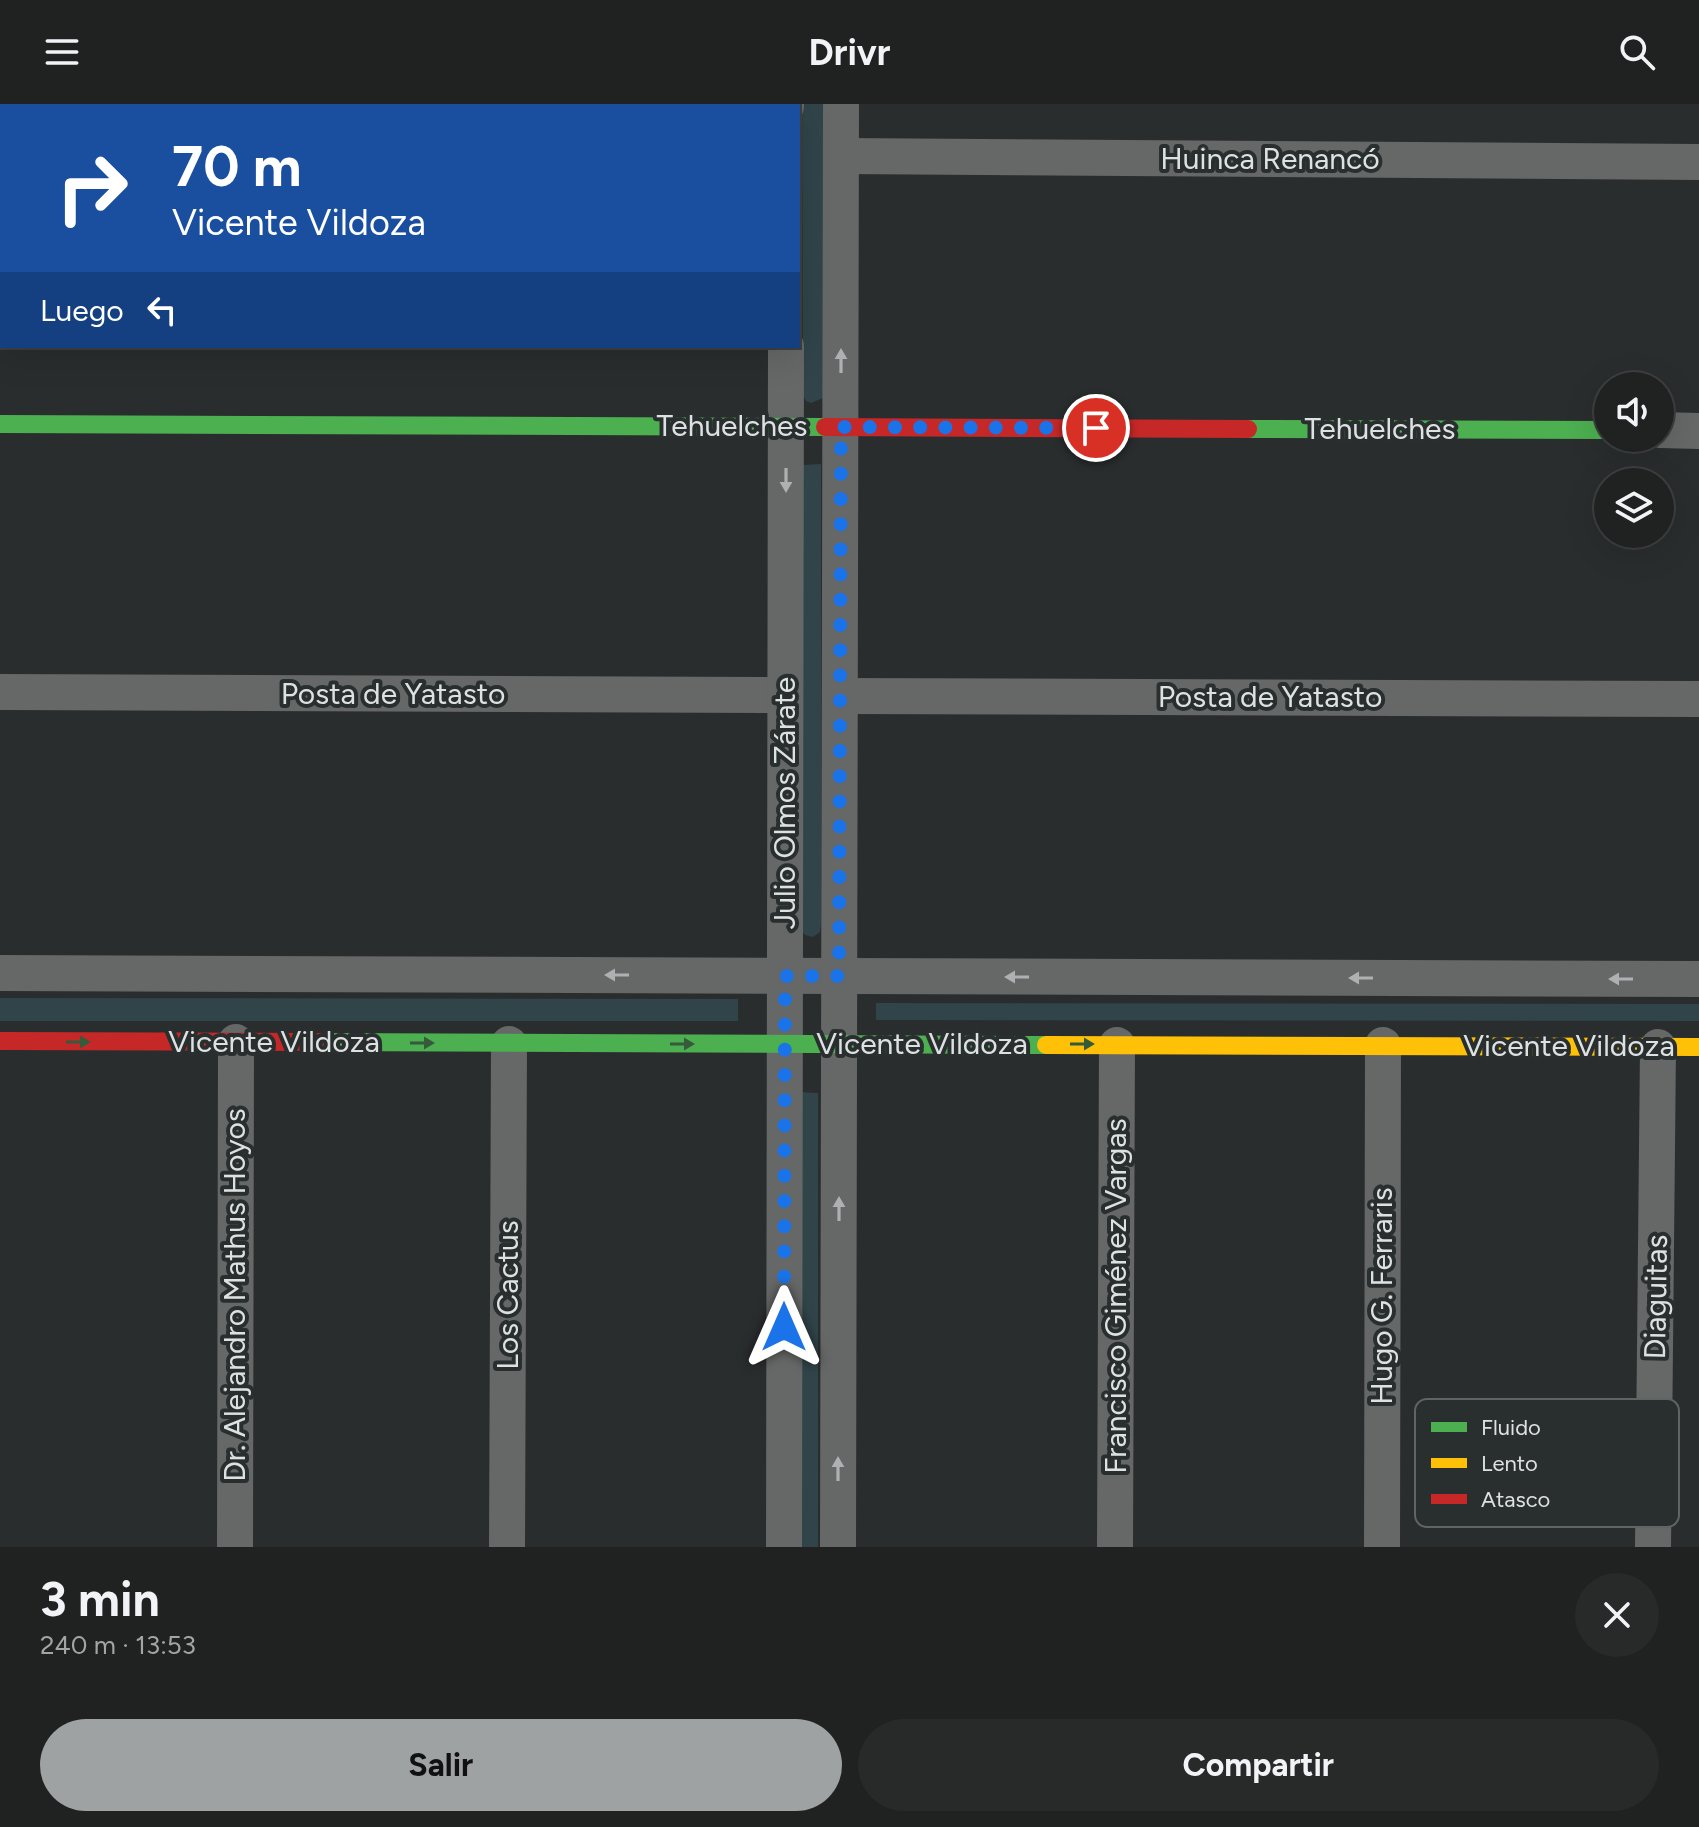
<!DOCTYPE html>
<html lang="es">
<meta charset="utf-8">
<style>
body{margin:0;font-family:Figtree,sans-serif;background:#282a2a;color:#f1f3f6;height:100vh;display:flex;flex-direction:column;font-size:30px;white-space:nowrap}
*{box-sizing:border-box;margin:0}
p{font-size:26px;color:#a2a4a5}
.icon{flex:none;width:44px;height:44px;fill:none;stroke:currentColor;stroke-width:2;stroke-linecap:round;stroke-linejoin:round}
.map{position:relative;height:1443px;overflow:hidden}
.panel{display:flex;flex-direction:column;background:#202222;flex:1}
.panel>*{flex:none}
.hud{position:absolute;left:0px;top:0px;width:800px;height:244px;box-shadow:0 8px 32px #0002,0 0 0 2px #3d3f40;background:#1a4fa0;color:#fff;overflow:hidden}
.controls{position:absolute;left:1594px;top:268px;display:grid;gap:16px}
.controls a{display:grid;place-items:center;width:80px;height:80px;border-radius:50%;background:#202222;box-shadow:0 8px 32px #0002,0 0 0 2px #3d3f40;font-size:40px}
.pin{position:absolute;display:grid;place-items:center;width:68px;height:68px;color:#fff;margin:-34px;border:4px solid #fff;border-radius:50%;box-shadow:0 2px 8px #0007}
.me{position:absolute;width:88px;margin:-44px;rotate:0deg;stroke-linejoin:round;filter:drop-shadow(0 0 6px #0008)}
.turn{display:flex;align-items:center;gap:28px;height:168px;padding:0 40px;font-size:36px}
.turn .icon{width:104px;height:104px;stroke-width:2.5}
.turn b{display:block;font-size:56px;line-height:68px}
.then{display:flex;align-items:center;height:76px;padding:0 40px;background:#0003;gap:16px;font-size:30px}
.round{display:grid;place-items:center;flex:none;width:84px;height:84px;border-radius:42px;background:#282a2a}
.head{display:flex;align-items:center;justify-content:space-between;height:136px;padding:0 40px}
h1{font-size:48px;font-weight:700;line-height:60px}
.primary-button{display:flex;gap:16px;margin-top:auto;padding:16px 40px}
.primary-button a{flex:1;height:92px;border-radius:48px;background:#9fa2a3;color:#111;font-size:32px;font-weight:700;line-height:92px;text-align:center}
.primary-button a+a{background:#282a2a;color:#f1f3f6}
header{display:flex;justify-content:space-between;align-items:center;height:104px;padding:0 40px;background:#202222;font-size:36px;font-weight:700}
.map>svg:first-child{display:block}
.green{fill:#304449}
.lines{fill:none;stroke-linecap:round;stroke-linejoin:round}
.street{stroke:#666767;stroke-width:36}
.fast{stroke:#4caf50;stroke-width:18}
.slow{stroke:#ffc107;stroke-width:18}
.jam{stroke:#c62828;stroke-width:18}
.oneway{fill:#aeb0b1}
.oneway2{fill:#355b3b}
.route{stroke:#1a73e8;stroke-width:14;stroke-dasharray:0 25.2}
.labels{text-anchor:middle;stroke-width:8;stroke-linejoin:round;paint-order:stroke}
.street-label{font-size:30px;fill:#dee1e2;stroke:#292e2f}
.key{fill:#292e2f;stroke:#5f6465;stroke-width:2}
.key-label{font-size:22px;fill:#dee1e2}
</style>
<header><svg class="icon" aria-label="menu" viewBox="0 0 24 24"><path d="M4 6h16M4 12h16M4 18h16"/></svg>Drivr<svg class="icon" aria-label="search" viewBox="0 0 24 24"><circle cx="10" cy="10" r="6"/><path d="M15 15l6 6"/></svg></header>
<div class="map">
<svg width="1699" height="1443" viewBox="0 0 1699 1443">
<rect width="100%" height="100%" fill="#2a2d2e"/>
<g class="green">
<path d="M802 0H823V294L811 299 806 297 803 291Z"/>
<path d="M821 360V820L820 828 813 833 805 831 799 824 803 361Z"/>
<path d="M0 894 738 895V917H0Z"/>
<path d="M876 899 1699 900V917L876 916Z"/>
<path d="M798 988 818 989V1443H799Z"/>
</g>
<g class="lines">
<g class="street">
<path d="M786 0V2"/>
<path d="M0 46H2"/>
<path d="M842 52 1699 58"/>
<path d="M1660 326 1699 327"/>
<path d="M0 588 785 591"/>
<path d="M840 592 1699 595"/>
<path d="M0 869 1699 875"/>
<path d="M235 1443 236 938"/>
<path d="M507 1443 509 940"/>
<path d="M784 1443 786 242"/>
<path d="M838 1443 841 0"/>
<path d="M1115 1443 1117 941"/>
<path d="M1382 1443 1383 941"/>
<path d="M1653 1443 1658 943"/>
</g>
<g class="fast">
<path d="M0 320 825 323"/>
<path d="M1248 325 1608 326"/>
<path d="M322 938 1046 941"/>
</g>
<path class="slow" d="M1046 941 1699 943"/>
<g class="jam">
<path d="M825 323 1248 325"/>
<path d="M0 937 322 938"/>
</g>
</g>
<defs><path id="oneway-solid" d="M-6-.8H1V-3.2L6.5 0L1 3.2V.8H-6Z" transform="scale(2)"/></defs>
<g class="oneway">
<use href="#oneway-solid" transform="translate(841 257) rotate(-90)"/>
<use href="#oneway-solid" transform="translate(786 376) rotate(90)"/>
<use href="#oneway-solid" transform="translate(617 871) rotate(-180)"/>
<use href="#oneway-solid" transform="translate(1017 873) rotate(-180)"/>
<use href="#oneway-solid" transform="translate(1361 874) rotate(-180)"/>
<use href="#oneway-solid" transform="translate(1621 875) rotate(-180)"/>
<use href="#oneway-solid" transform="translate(839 1105) rotate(-90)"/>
<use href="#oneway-solid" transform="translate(838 1365) rotate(-90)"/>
</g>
<g class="oneway2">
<use href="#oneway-solid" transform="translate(78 938)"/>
<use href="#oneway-solid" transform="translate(422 939)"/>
<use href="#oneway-solid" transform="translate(682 940)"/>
<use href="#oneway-solid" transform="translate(1082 940)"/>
</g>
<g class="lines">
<path class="route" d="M784 1223 785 872H839L841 323 1096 324"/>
</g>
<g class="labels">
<g class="street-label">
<text x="1270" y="65">Huinca Renancó</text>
<text x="732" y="332">Tehuelches</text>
<text x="1380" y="335">Tehuelches</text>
<text x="393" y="600">Posta de Yatasto</text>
<text x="1270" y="603">Posta de Yatasto</text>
<text transform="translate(785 699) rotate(-90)" y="10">Julio Olmos Zárate</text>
<text x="274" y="948">Vicente Vildoza</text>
<text x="922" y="950">Vicente Vildoza</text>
<text x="1569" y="952">Vicente Vildoza</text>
<text transform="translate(235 1191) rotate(-90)" y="10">Dr. Alejandro Mathus Hoyos</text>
<text transform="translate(508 1191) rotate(-90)" y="10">Los Cactus</text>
<text transform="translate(1116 1192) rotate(-90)" y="10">Francisco Giménez Vargas</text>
<text transform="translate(1382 1192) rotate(-90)" y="10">Hugo G. Ferraris</text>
<text transform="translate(1656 1193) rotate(-89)" y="10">Diaguitas</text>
</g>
</g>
<rect x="1415" y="1295" width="264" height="128" rx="12" class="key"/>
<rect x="1431" y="1318" width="36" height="10" fill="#4caf50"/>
<rect x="1431" y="1354" width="36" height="10" fill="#ffc107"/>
<rect x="1431" y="1390" width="36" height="10" fill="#c62828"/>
<g class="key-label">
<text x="1481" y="1331">Fluido</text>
<text x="1481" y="1367">Lento</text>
<text x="1481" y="1403">Atasco</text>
</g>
</svg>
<div class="controls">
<a><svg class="icon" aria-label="sound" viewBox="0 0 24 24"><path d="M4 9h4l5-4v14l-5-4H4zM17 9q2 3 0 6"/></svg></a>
<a><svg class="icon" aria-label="layers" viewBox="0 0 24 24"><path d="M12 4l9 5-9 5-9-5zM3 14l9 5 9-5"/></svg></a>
</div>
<div class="pin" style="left:1096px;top:324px;background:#d93025"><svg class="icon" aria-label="arrive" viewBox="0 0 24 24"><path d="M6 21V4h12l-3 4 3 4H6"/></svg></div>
<svg class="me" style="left:784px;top:1223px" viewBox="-20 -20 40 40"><path d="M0-17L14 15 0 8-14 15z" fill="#1a73e8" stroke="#fff" stroke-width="4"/></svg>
<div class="hud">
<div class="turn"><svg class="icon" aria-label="right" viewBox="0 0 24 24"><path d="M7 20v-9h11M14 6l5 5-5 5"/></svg><div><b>70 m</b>Vicente Vildoza</div></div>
<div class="then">Luego<svg class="icon" aria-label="left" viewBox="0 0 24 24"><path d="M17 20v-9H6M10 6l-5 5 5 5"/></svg></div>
</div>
</div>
<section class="panel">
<div class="head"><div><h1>3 min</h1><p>240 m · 13:53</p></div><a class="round"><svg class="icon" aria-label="close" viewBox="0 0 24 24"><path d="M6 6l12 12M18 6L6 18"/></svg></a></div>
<div class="primary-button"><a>Salir</a><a>Compartir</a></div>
</section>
